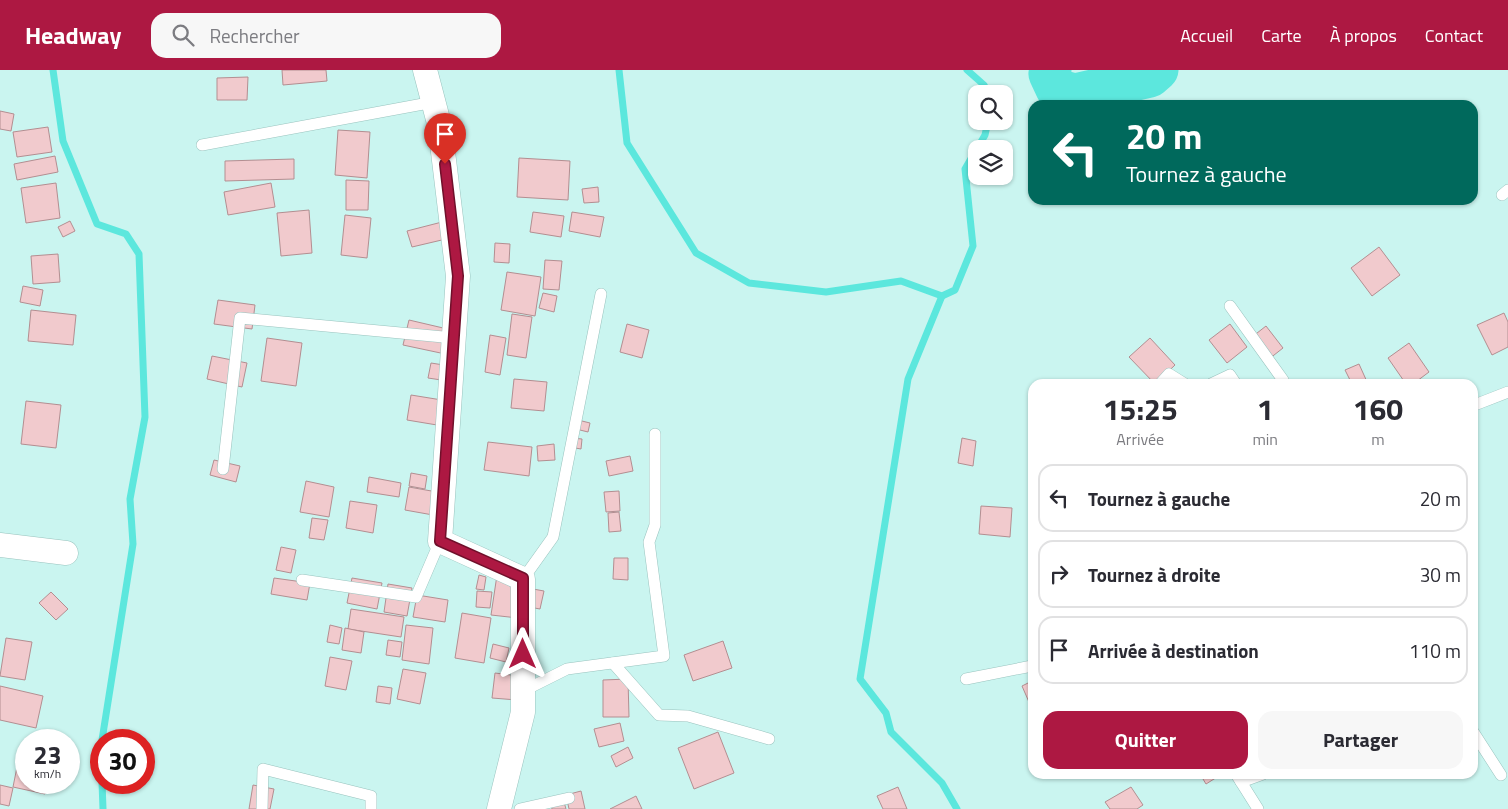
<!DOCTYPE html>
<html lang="fr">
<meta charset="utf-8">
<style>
body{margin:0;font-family:"Titillium Web",sans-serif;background:#f7f7f7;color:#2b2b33;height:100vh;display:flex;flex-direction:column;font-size:19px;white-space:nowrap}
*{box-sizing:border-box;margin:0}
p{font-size:16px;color:#7c7c81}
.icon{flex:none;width:28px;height:28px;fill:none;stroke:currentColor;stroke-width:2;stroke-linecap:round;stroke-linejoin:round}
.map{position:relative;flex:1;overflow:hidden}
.details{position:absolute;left:1028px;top:309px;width:450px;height:400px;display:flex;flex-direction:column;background:#fff;border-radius:15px;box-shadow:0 1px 4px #0004}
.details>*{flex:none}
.banner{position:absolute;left:1028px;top:30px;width:450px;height:105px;border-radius:15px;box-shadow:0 1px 4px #0004;background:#00695c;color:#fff;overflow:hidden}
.buttons{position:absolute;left:968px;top:15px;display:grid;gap:10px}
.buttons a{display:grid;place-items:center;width:45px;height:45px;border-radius:10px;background:#fff;box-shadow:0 1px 4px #0004;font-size:25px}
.speed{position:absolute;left:15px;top:659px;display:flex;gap:10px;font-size:25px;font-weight:700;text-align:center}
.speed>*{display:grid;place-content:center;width:65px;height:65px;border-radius:50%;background:#fff;box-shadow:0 1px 4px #0004;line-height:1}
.speed small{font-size:12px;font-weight:400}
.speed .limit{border:8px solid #d22;background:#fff;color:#111}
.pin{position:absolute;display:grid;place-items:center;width:42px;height:42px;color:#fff;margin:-51px -21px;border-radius:50% 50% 50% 0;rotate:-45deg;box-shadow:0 0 5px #0007}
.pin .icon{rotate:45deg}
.me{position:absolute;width:55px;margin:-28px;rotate:0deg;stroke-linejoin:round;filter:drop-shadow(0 0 4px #0008)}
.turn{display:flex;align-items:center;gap:18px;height:105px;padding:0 15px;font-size:22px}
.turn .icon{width:65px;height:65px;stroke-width:2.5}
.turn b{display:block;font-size:35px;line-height:42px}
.eta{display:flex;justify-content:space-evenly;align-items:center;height:85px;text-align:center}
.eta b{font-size:30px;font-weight:700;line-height:35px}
.action{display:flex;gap:10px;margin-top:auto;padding:10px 15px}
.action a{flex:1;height:58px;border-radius:15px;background:#ad1842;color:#fff;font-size:20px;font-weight:700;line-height:58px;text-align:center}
.action a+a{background:#f7f7f7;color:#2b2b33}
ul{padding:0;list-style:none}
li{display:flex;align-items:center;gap:15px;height:68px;margin:0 10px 8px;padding:0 5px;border:2px solid #e1e1e2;border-radius:15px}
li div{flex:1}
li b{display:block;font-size:19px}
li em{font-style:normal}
header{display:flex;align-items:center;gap:30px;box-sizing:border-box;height:70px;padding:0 25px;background:#ad1842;color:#fff}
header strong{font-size:24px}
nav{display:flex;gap:28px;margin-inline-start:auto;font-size:18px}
.search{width:350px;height:45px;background:#f7f7f7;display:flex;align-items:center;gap:12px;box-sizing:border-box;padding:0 18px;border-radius:15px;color:#7c7c81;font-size:19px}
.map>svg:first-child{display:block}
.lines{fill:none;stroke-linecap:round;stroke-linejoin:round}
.stream{stroke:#5ce7dd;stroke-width:7}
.river{stroke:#5ce7dd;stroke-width:41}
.building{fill:#f1cacd;stroke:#b38e91}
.service-casing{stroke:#99c3be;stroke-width:12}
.minor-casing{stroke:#99c3be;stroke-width:25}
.service{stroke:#fff;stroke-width:11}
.minor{stroke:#fff;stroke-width:24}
.route-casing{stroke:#70102b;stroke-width:12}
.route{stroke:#ad1842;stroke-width:9}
</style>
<header>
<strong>Headway</strong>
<div class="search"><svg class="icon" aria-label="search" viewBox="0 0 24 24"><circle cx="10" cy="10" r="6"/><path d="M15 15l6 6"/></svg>Rechercher</div>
<nav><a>Accueil</a><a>Carte</a><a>À propos</a><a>Contact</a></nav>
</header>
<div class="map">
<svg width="1508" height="739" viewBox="0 0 1508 739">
<rect width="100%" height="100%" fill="#caf5f0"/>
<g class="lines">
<g class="stream">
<path d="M53 0 63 71 97 154 126 164 139 184 145 347 130 429 133 474 102 670"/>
<path d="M619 0 627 73 696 183 749 213 826 222 901 211 942 226 955 220 973 176 965 99 976 80"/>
<path d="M967 0 984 15 988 24"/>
<path d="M977 79 985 65 988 51"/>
<path d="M942 226 908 309 860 609 886 643 891 662 942 713 957 739"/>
<path d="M101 677V688"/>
<path d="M102 712 103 739"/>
</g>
<path class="river" d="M1051 0 1049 4 1056 19 1075 24 1150 7 1158 0"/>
</g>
<g class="building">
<path d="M282 0H326L327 11 283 15Z"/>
<path d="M248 7 247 30H217V8Z"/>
<path d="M0 41 14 44 11 61 0 59Z"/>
<path d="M48 57 52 82 17 87 13 62Z"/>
<path d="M338 60 370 62 367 108 335 105Z"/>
<path d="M55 86 58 102 17 110 14 94Z"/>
<path d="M519 88 570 91 568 130 517 127Z"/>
<path d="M294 89V109L225 111V91Z"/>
<path d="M346 110 369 111 368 140H346Z"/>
<path d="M56 113 60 148 26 153 21 118Z"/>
<path d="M271 113 275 137 228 145 224 122Z"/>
<path d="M598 117 599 132 584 133 582 119Z"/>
<path d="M309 140 312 183 281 186 277 143Z"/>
<path d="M533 142 564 146 561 167 530 162Z"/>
<path d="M572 142 604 147 600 167 569 161Z"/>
<path d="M345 145 371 148 367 188 341 185Z"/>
<path d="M70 151 75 161 63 167 58 157Z"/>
<path d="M442 152 446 169 412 177 407 161Z"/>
<path d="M495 173 510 174 509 193 494 192Z"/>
<path d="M1379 177 1400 205 1372 226 1351 198Z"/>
<path d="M58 184 60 212 33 214 31 186Z"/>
<path d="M545 190 562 191 559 220 543 219Z"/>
<path d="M507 202 541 207 535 246 501 240Z"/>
<path d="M23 216 43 220 40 236 20 232Z"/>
<path d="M543 223 557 226 554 242 539 238Z"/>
<path d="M218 230 255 235 252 259 214 254Z"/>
<path d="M31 240 76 245 73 275 28 271Z"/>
<path d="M1504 243 1508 252V277L1492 285 1477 255Z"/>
<path d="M512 244 532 247 526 288 507 285Z"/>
<path d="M409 250 456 261 450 285 403 275Z"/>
<path d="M627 254 649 260 642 288 620 282Z"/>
<path d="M1230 254 1247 277 1227 293 1209 270Z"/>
<path d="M1266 256 1283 278 1269 289 1252 267Z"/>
<path d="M490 265 506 268 500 305 485 302Z"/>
<path d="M267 268 302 273 296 316 261 311Z"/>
<path d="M1150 268 1175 295 1155 314 1129 287Z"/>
<path d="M1409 273 1429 302 1413 314H1406L1388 288Z"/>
<path d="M212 286 247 293 242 317 207 309Z"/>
<path d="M431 293 450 296 448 311 428 308Z"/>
<path d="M1359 294 1368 314H1352L1345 300Z"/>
<path d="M514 309 547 312 544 341 511 338Z"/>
<path d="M411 325 448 331 443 356 407 350Z"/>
<path d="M26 331 61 335 56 378 21 374Z"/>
<path d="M578 350 590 353 588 362 576 359Z"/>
<path d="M572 368 582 369 581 379 570 377Z"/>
<path d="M962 368 976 371 973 396 958 393Z"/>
<path d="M488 372 532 377 529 406 484 400Z"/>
<path d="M554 374 555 390 538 391 537 376Z"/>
<path d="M630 386 633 401 609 406 606 391Z"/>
<path d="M214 390 240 396 236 412 210 405Z"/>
<path d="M411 403 427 406 425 419 409 416Z"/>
<path d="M369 407 401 413 399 427 367 422Z"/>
<path d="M306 411 334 417 329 447 300 442Z"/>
<path d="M409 417 437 422 433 445 405 440Z"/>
<path d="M619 421 620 441 606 442 604 422Z"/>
<path d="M350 431 377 435 373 463 346 458Z"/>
<path d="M981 436 1012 438 1010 467 979 464Z"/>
<path d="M619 442 621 461 609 462 608 443Z"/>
<path d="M312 448 328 450 324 470 309 468Z"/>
<path d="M281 477 296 480 291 503 276 500Z"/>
<path d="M614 488H628V510L613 509Z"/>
<path d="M479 505 486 507 484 520 476 519Z"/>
<path d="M497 505 523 509 518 548 491 545Z"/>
<path d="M274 508 310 513 307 530 271 524Z"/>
<path d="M352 508 382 513 377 539 347 533Z"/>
<path d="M388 514 412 518 407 546 384 542Z"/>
<path d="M533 519 544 521 540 539 529 537Z"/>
<path d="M477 521 492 522 490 538 476 537Z"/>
<path d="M51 522 68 539 56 550 39 533Z"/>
<path d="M417 525 448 530 445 552 413 547Z"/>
<path d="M351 539 404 547 401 567 348 559Z"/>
<path d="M462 543 491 548 484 593 455 588Z"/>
<path d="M330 555 342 558 339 574 327 572Z"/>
<path d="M406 555 433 558 429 594 402 590Z"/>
<path d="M345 558 364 562 361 583 342 580Z"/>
<path d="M6 568 32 572 25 610 0 606Z"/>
<path d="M388 570 402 572 400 587 386 585Z"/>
<path d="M723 571 732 598 693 611 684 585Z"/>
<path d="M493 574 509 578 506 592 490 588Z"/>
<path d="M330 587 352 591 346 620 325 616Z"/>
<path d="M403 599 426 603 420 634 397 629Z"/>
<path d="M495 603 519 606 517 630 492 628Z"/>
<path d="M628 609 629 647H603V610Z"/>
<path d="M1032 611V639L1022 616Z"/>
<path d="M0 616 43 626 36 658 0 650Z"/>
<path d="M378 616 392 618 390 634 376 632Z"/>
<path d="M620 653 624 671 599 677 594 659Z"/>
<path d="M718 662 734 703 694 719 678 678Z"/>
<path d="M30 666 58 668V670H30Z"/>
<path d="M628 677 633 688 616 697 611 686Z"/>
<path d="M19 687 26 688V712H47L45 724 13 717Z"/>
<path d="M1200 704H1222L1206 714Z"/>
<path d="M0 715 13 718 9 736 0 734Z"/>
<path d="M253 715 274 719 270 739H249Z"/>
<path d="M898 717 907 739H883L877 726Z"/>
<path d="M1131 717 1143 735 1137 739H1110L1105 732Z"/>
<path d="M581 721 585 739H569L566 725Z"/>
<path d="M562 725 566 739H552L549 728Z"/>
<path d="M636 726 642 739H610Z"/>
</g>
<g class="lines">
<g class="service-casing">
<g id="service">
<path d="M202 75 434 32"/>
<path d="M1502 125 1508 120"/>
<path d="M1230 236 1283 310 1281 314"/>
<path d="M1160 314 1169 304 1185 314"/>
<path d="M1211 314 1230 305 1236 314"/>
<path d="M1472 336 1508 322"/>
<path d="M223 399 240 248 454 268"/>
<path d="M523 509 553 467 601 224"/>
<path d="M302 510 416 527 440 471"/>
<path d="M613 593 659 645 688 646 769 669"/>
<path d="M966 609 1032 596"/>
<path d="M523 621 567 599 664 586 649 472 655 455V364"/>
<path d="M1472 660 1501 705"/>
<path d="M1236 704 1258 739"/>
<path d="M1241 712 1263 704"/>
<path d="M262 739 263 699 371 726V739"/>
<path d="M520 739 569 728"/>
</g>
</g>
<g class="minor-casing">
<g id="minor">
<path d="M425 0 440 57 458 206 440 471 523 509V642L499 739"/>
<path d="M0 475 66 483"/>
</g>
</g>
<use href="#service" class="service"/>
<use href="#minor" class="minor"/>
</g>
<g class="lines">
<g class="route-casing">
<path id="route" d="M445 94 458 206 440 471 523 508V584"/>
</g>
<use href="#route" class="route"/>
</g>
</svg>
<div class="buttons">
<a><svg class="icon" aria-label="search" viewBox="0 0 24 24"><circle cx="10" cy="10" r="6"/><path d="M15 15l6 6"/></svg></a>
<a><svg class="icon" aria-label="layers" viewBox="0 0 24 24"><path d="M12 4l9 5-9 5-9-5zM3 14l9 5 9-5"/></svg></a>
</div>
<div class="speed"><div>23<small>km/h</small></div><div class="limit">30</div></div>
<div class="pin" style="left:445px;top:94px;background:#d93025"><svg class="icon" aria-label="arrive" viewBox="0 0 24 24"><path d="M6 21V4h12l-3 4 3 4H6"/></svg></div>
<svg class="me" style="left:523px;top:584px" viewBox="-20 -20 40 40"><path d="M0-17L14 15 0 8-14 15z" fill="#ad1842" stroke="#fff" stroke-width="4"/></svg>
<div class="banner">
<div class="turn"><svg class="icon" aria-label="left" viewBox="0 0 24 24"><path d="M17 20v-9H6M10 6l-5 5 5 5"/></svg><div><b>20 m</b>Tournez à gauche</div></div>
</div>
<section class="details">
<div class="eta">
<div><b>15:25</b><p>Arrivée</p></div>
<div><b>1</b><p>min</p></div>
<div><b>160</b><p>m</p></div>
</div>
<ul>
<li><svg class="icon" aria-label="left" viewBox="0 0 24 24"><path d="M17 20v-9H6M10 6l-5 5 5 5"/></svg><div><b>Tournez à gauche</b></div><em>20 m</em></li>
<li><svg class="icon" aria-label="right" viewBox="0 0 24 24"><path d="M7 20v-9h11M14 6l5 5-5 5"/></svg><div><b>Tournez à droite</b></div><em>30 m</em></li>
<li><svg class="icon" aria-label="arrive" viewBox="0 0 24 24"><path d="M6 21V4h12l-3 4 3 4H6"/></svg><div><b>Arrivée à destination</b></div><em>110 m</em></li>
</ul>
<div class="action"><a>Quitter</a><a>Partager</a></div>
</section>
</div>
